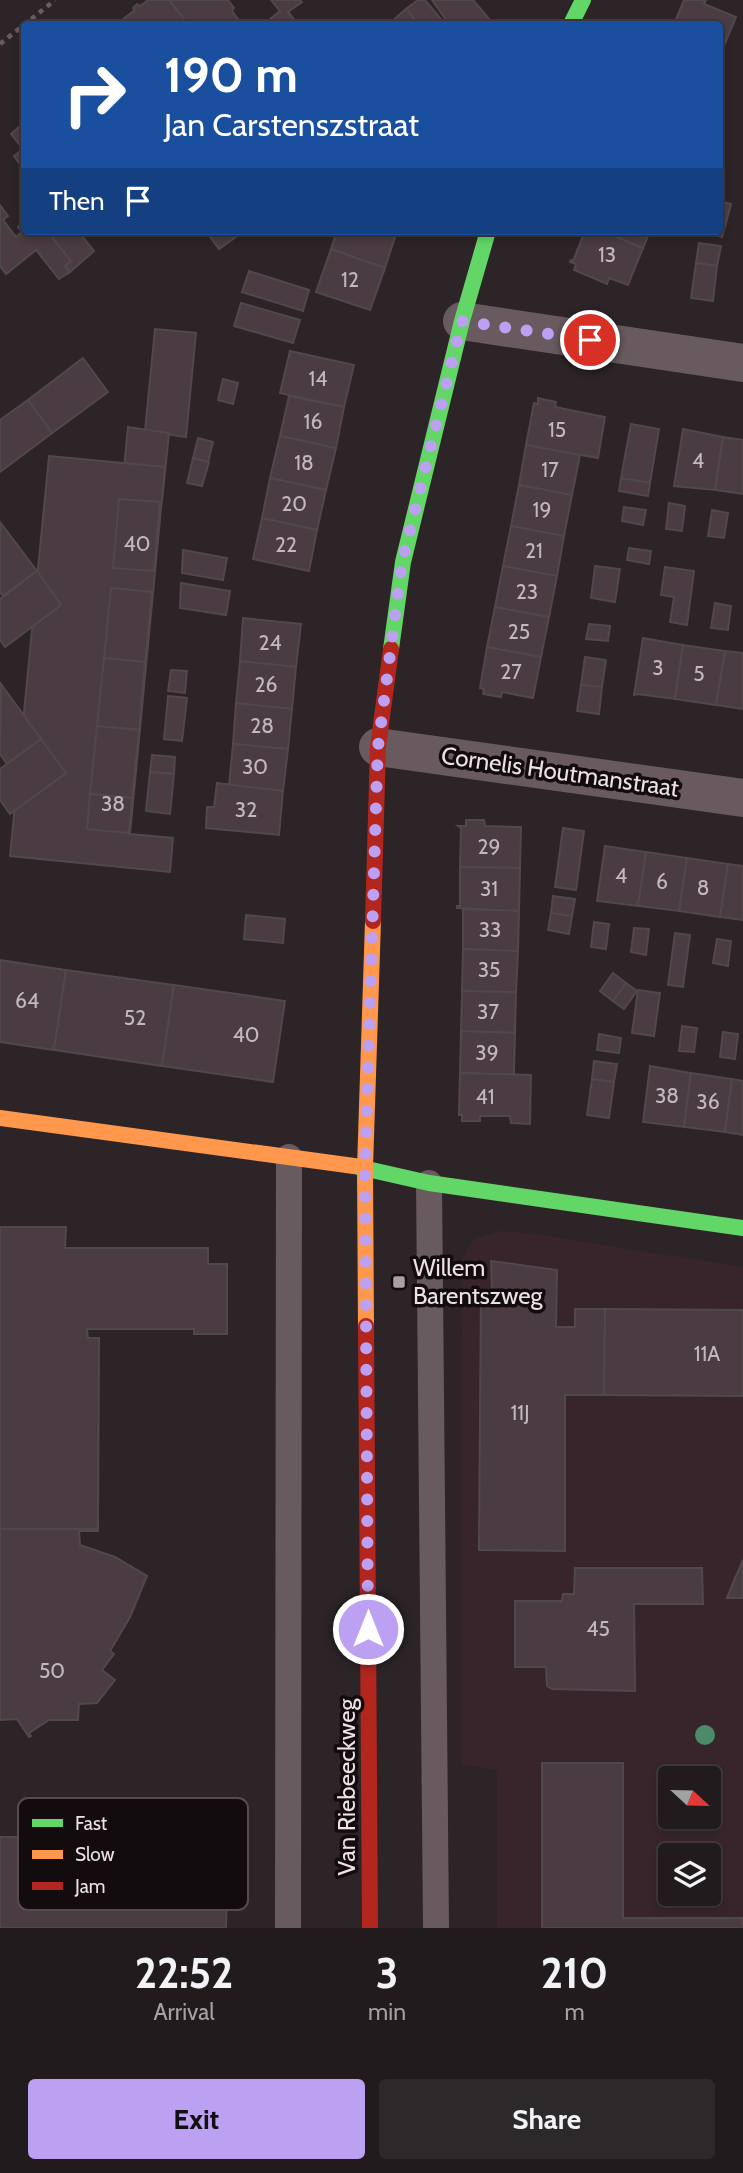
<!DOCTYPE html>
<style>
body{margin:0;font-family:Cabin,sans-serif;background:#2d282a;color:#f1f3f6;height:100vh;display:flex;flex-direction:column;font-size:26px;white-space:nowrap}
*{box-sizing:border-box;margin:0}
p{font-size:23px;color:#a2a1a4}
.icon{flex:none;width:38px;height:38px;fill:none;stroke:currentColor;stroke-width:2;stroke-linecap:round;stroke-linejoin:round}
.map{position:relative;height:1928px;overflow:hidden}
.panel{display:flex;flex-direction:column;background:#211b1d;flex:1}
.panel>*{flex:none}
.banner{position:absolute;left:21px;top:21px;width:702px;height:214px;border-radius:7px;box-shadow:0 4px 10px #0003,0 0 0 2px #3e393b;background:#1a4fa0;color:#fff;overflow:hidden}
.needle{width:46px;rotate:112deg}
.controls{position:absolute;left:658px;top:1766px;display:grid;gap:14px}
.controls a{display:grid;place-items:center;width:63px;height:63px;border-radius:7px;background:#211b1d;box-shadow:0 4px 10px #0003,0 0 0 2px #3e393b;font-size:35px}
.pin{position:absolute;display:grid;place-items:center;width:60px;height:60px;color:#fff;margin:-30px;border:4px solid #fff;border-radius:50%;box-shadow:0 2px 7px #0007}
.me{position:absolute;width:77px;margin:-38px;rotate:0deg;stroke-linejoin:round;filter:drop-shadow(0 0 5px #0008)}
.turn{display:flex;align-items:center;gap:24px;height:147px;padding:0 28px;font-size:32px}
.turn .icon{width:91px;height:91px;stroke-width:2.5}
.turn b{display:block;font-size:49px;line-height:60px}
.then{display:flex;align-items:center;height:66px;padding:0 28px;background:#0003;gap:14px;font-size:26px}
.eta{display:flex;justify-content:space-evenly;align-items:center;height:119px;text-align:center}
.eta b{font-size:42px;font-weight:700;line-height:49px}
.cta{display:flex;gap:14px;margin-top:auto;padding:14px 28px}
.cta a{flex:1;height:80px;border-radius:7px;background:#bca0f2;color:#111;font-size:28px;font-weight:700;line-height:80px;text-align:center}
.cta a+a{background:#2d282a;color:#f1f3f6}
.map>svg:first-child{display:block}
.built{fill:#38252c;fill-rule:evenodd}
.building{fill:#4b3b43;stroke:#50494b;stroke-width:2}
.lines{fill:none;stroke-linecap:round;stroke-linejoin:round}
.path{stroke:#685c61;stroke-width:4.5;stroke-dasharray:5 5;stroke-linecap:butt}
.lane{stroke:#685a5f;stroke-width:26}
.street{stroke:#685a5f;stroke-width:38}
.fast{stroke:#63d668;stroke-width:16}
.slow{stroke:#ff974d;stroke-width:16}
.jam{stroke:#b3261e;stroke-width:16}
.tree{fill:#4b8a6b}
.route{stroke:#bca0f2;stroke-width:12;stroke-dasharray:0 21.6}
.poi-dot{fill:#a9a0a2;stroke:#130c0f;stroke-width:2.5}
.labels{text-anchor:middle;stroke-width:7;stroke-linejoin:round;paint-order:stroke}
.number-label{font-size:21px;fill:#c4b8bc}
.street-label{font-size:24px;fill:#ece2e5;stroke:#130c0f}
.poi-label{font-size:24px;fill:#ece2e5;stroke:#130c0f;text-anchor:start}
.key{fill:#130c0f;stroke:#544c4f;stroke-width:2}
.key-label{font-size:19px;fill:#ece2e5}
</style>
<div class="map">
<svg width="743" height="1928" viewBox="0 0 743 1928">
<rect width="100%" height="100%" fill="#2c2427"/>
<path class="built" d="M497 1231 529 1233 743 1267V1928H497V1770L461 1765 462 1260 473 1240ZM670 1778H709V1816H670ZM670 1855H709V1894H670Z"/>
<g class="building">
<path d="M148 0H169L188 24H125L122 20 135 10 133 8 137 4 140 6Z"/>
<path d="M169 0H228L234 8 232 11 238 19 232 24H221L218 21 214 24H188Z"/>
<path d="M271 0H300L302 2 288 12 298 24H264L280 11Z"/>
<path d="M418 0H425L445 24H419L406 9Z"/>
<path d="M432 0H473L490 20 488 24H449Z"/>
<path d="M684 0H706L704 4 736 17 720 55 719 24H674Z"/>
<path d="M406 9 419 24H393L391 22Z"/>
<path d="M24 123V167L20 164 14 156 23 149 11 134Z"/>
<path d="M719 201 731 204 726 223 719 220Z"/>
<path d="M0 205 8 216 3 220 16 237 22 232 18 227 24 222V231H47L71 261 65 266 70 272 59 279 36 250 6 274 0 266Z"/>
<path d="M719 220 726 223 722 237 701 231H719Z"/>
<path d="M47 231H78L94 251 70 272 65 266 71 261Z"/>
<path d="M206 231H233L237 236 219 249Z"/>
<path d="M337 231H397L385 268 331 249Z"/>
<path d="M585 231H603L643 248 628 285 609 278 607 284 574 270 576 264 570 262 571 260 573 261Z"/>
<path d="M603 231H650L643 248Z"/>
<path d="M699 243 721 246 717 266 696 263Z"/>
<path d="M331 249 385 268 370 310 316 292Z"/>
<path d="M696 263 717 266 713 301 691 298Z"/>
<path d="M249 271 309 290 303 311 242 292Z"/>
<path d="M241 303 300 320 293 343 234 326Z"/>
<path d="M155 329 196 333 186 437 145 431Z"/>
<path d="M290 351 354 365 344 407 280 393Z"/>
<path d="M83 358 108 392 52 433 28 400Z"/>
<path d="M223 379 238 383 233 404 218 400Z"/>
<path d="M289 396 344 407 336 448 280 436Z"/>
<path d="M538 398 556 402 555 407 605 417 598 458 526 445 534 403 538 404Z"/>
<path d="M28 400 52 433 0 472V420Z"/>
<path d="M631 424 659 429 650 483 621 478Z"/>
<path d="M128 427 169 433 162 501 121 497Z"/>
<path d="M683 429 723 437 715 490 674 486Z"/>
<path d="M280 436 336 448 326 490 270 478Z"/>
<path d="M723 437 743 440V494L715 490Z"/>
<path d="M198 438 213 442 208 462 193 458Z"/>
<path d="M526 445 580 455 572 495 519 485Z"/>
<path d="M49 456 165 467 130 834 173 838 170 872 10 856Z"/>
<path d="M193 458 209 462 202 486 187 483Z"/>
<path d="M270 478 326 490 317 530 262 518Z"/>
<path d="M621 478 650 483 648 496 619 491Z"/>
<path d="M519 485 572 495 564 536 511 526Z"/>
<path d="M119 499 160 502 154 571 113 568Z"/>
<path d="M669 503 685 506 682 531 666 529Z"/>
<path d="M624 507 646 510 643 525 622 521Z"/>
<path d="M712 510 728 513 724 538 708 536Z"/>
<path d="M262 518 317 530 309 571 253 559Z"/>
<path d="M0 522 37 571 3 596 0 592Z"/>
<path d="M511 526 564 536 557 576 503 566Z"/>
<path d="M629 548 651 551 649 564 627 560Z"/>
<path d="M183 550 227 558 223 580 182 573Z"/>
<path d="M503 566 557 576 549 617 495 607Z"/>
<path d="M595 566 620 569 615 602 591 598Z"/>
<path d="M665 567 694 571 687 625 670 622 674 597 661 595Z"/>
<path d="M37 571 61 605 5 647 0 640V599Z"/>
<path d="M181 583 230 591 226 615 180 608Z"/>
<path d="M111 588 152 592 145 662 104 658Z"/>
<path d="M715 603 731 606 728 630 711 628Z"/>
<path d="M495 607 549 617 541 657 487 647Z"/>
<path d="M243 618 301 624 296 667 240 661Z"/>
<path d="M589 624 610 626 608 641 586 639Z"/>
<path d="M643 638 683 645 675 699 637 694 634 695Z"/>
<path d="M683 645 725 651 716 705 675 699Z"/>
<path d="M487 647 541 657 533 698 502 692 501 697 483 694 484 689 480 688Z"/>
<path d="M725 651 743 653V709L716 705Z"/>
<path d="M585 657 606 660 602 687 581 685Z"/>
<path d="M104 658 145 662 139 730 97 726Z"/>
<path d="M240 661 296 667 292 709 236 703Z"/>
<path d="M171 670 187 671 185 693 168 691Z"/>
<path d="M1 684 41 739 7 764 0 754Z"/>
<path d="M581 685 602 687 599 714 577 711Z"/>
<path d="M168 696 187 698 182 741 164 739Z"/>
<path d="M236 703 292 709 288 749 233 744Z"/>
<path d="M97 726 139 730 132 798 90 794Z"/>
<path d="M41 739 66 773 10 814 0 800V769Z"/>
<path d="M233 744 288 749 283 791 229 786Z"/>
<path d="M152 755 175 757 174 774 150 772Z"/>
<path d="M150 772 174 774 170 814 146 811Z"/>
<path d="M217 783 283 791 279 835 206 828 207 807H214Z"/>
<path d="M90 794 132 798 129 833 87 829Z"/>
<path d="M466 820H484L485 826 521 827 520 868 460 867 461 828 458 826H466Z"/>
<path d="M563 828 584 831 576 890 555 887Z"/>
<path d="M605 846 646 852 638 906 597 901Z"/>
<path d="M646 852 687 858 679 911 638 906Z"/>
<path d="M687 858 728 864 720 917 679 911Z"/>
<path d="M728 864 743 866V920L720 917Z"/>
<path d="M460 867 520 868 519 911 457 908V906H460Z"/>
<path d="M553 896 575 899 572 916 551 913Z"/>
<path d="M463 909 519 911 518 951 463 949Z"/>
<path d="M551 913 572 916 569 934 548 930Z"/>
<path d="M246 915 285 919 283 943 244 939Z"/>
<path d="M594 922 609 924 606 949 591 947Z"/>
<path d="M634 928 649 929 646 955 631 952Z"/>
<path d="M675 933 690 935 683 987 668 985Z"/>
<path d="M717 939 731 941 728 966 713 963Z"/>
<path d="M463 949 518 951 516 992 462 991Z"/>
<path d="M0 960 66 970 54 1050 0 1042Z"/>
<path d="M66 970 174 985 162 1066 54 1050Z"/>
<path d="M613 973 626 983 613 1001 600 991Z"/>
<path d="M626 983 637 991 624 1009 613 1001Z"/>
<path d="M174 985 285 1001 273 1082 162 1066Z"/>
<path d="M638 990 660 993 654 1036 632 1033Z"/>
<path d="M462 991 516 992 515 1033 461 1031Z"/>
<path d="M682 1026 697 1028 694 1052 679 1051Z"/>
<path d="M461 1031 515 1033 514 1074 460 1073Z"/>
<path d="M723 1032 738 1034 735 1059 720 1057Z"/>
<path d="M599 1034 621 1038 619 1053 597 1050Z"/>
<path d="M594 1061 617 1064 614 1082 592 1079Z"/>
<path d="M650 1066 691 1073 684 1127 643 1122Z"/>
<path d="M460 1073 531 1075 530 1124 511 1123 510 1116H480V1121H462V1115H459Z"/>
<path d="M691 1073 732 1079 725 1132 684 1127Z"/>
<path d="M592 1079 614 1082 609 1118 587 1115Z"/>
<path d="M732 1079 743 1081V1135L725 1132Z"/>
<path d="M0 1227H66L65 1248H208V1264H227V1334H194V1329H87L88 1338H99L98 1529H0Z"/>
<path d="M491 1261 557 1270 556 1327H575V1309H605L604 1395H565V1551L479 1550 481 1291 492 1290Z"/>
<path d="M605 1309 743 1310V1396L604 1395Z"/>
<path d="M0 1529H98V1531H79L80 1545 115 1557 147 1576 130 1617 110 1651 114 1654 102 1670 115 1680 97 1703 79 1704 78 1720H49L29 1733 31 1736 29 1737 17 1719 0 1720Z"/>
<path d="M743 1560V1598H727L733 1583Z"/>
<path d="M575 1568H702L703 1604H634L635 1691 552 1689 547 1686 546 1667H515V1601H562L563 1594H574Z"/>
<path d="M542 1763H623V1918H743V1928H542Z"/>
<path d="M0 1837H142V1843L219 1844V1887H227L226 1928H0Z"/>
</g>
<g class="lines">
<path class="path" d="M0 44 55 0"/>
<g class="lane">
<path d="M429 1183 436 1928"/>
<path d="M288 1928 289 1157"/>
</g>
<g class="street">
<path d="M462 321 743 363"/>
<path d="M378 747 743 798"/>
</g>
<g class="fast">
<path d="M571 24 583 0"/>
<path d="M391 649 403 562 462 321 488 231"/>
<path d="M354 1166 429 1183 743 1228"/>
</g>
<g class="slow">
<path d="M0 1118 354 1166"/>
<path d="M366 1326 365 1168 373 921"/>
</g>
<g class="jam">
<path d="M373 921 378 747 391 649"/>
<path d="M366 1326 370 1928"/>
</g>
</g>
<circle class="tree" cx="705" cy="1735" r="10"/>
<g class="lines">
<path class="route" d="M368 1629 365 1168 377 773 378 747 402 562 462 321 590 340"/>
</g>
<rect class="poi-dot" x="392" y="1275" width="14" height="14" rx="3.5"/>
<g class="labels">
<g class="number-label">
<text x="607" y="262">13</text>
<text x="350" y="287">12</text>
<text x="318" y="386">14</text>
<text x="313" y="429">16</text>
<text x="557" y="437">15</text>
<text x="698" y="468">4</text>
<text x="304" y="470">18</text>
<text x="550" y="477">17</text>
<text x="294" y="511">20</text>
<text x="542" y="517">19</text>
<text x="137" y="551">40</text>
<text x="286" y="552">22</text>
<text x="534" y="558">21</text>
<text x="527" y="599">23</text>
<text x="519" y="639">25</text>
<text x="270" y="650">24</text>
<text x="658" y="675">3</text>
<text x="511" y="679">27</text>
<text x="699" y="681">5</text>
<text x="266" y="692">26</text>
<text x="262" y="733">28</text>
<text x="255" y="774">30</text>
<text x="113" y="811">38</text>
<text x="246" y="817">32</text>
<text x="489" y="854">29</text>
<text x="621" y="883">4</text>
<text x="662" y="889">6</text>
<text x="703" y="895">8</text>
<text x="489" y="896">31</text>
<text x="490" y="937">33</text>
<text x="489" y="977">35</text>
<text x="27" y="1008">64</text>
<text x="488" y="1019">37</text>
<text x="135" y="1025">52</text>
<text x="246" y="1042">40</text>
<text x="487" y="1060">39</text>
<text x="667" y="1103">38</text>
<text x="485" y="1104">41</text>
<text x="708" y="1109">36</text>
<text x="707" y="1361">11A</text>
<text x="520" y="1420">11J</text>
<text x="598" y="1636">45</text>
<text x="52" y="1678">50</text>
</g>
<g class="street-label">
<text transform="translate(560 772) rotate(8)" y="8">Cornelis Houtmanstraat</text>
<text transform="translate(347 1787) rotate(-90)" y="8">Van Riebeeckweg</text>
</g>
<g class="poi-label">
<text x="413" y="1276">Willem<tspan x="413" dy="28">Barentszweg</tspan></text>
</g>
</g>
<rect x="18" y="1798" width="230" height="112" rx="10" class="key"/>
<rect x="32" y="1819" width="31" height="8" fill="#63d668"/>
<rect x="32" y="1850" width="31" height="9" fill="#ff974d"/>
<rect x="32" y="1882" width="31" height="8" fill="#b3261e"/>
<g class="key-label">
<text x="75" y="1830">Fast</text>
<text x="75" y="1861">Slow</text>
<text x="75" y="1893">Jam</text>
</g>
</svg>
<div class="controls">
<a><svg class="needle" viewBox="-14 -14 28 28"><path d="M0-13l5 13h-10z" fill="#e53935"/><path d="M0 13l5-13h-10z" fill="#a2a1a4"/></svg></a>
<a><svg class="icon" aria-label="layers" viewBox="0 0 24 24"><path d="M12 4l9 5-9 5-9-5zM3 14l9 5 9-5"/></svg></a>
</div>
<div class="pin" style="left:590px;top:340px;background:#d93025"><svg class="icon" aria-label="arrive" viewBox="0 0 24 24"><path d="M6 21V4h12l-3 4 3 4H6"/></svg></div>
<svg class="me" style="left:368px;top:1629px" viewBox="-20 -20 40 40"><circle r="17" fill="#bca0f2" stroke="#fff" stroke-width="3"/><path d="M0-11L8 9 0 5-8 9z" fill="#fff"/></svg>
<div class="banner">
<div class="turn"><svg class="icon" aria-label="right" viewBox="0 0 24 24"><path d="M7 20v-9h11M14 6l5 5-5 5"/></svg><div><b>190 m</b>Jan Carstenszstraat</div></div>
<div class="then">Then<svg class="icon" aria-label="arrive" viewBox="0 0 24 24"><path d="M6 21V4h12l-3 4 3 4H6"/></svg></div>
</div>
</div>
<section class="panel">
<div class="eta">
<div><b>22:52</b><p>Arrival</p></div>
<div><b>3</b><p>min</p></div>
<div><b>210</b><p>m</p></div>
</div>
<div class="cta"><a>Exit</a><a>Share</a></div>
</section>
